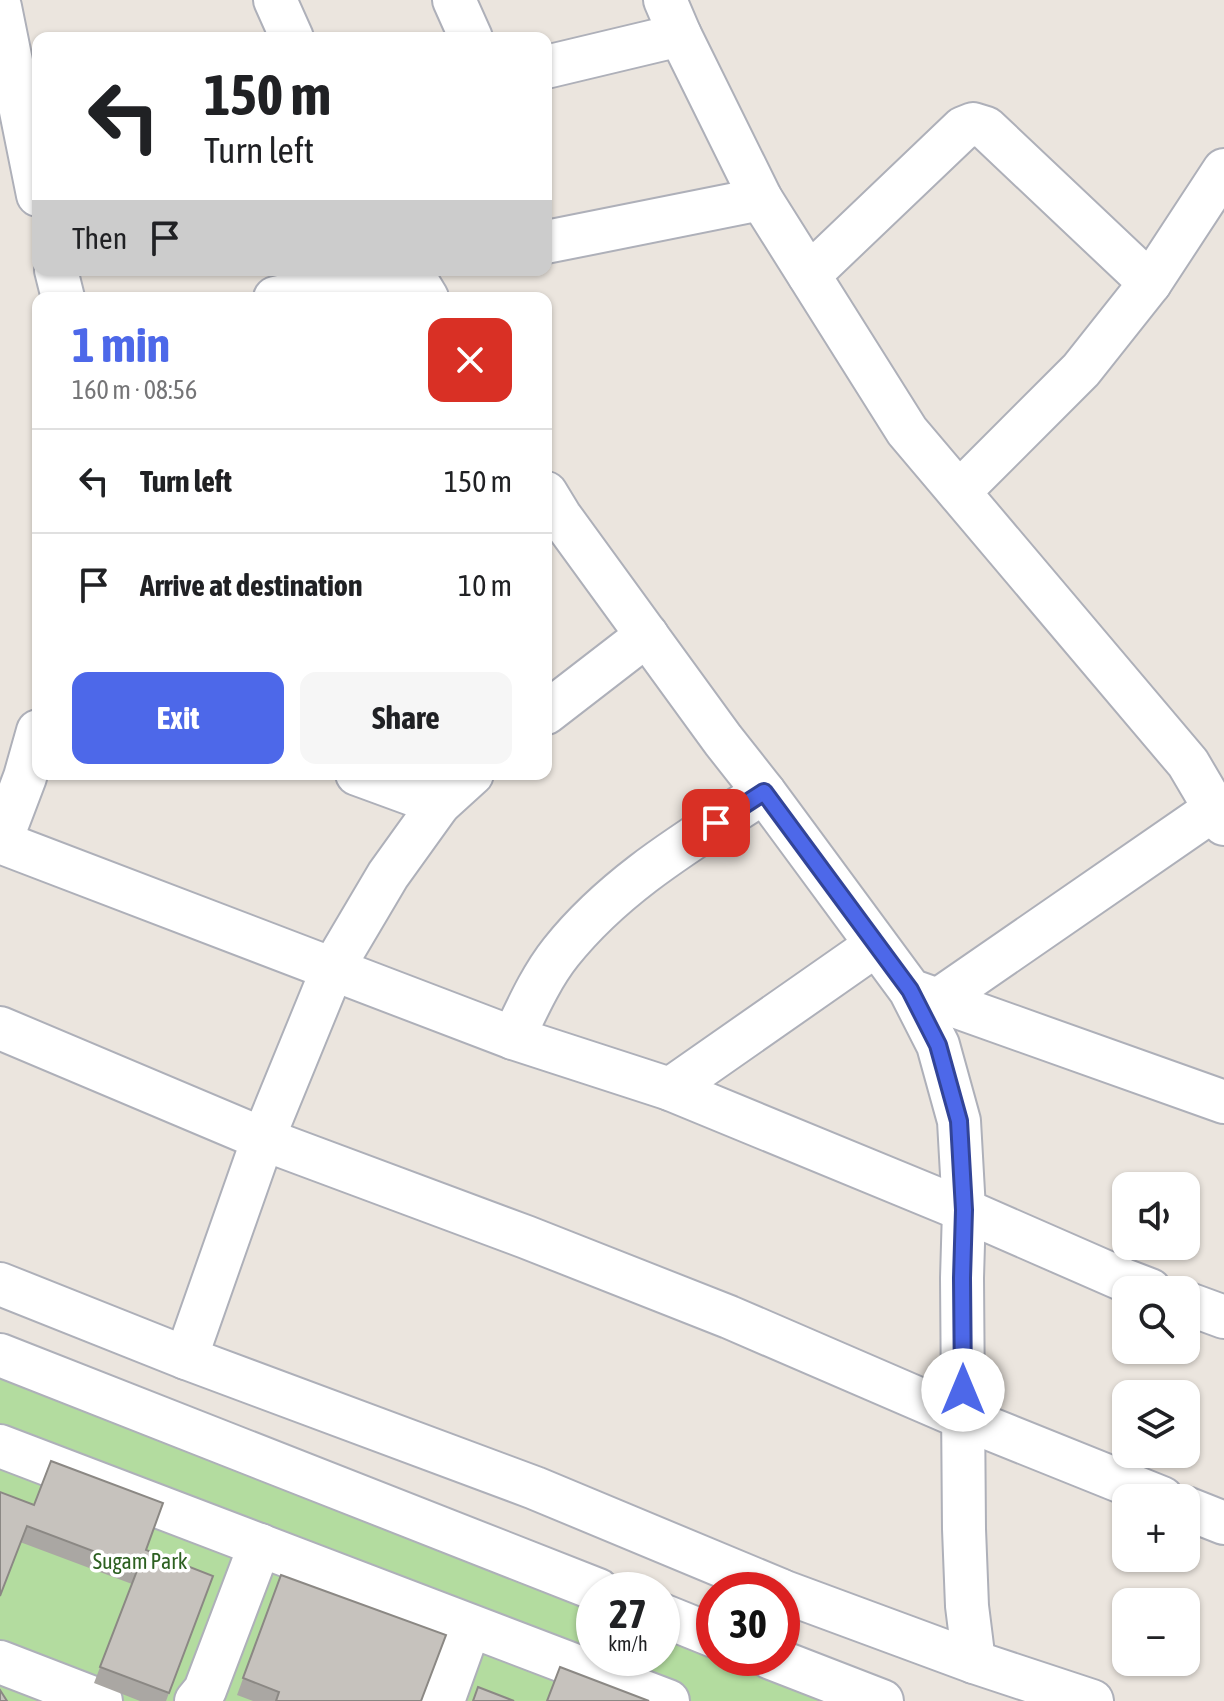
<!DOCTYPE html>
<meta charset="utf-8">
<style>
body{margin:0;font-family:"Asap Condensed",sans-serif;background:#f6f6f6;color:#202124;height:100vh;display:flex;flex-direction:column;font-size:30px;white-space:nowrap}
*{box-sizing:border-box;margin:0}
p{font-size:26px;color:#757577}
.icon{flex:none;width:44px;height:44px;fill:none;stroke:currentColor;stroke-width:2;stroke-linecap:round;stroke-linejoin:round}
.map{position:relative;flex:1;overflow:hidden}
.side{position:absolute;left:32px;top:292px;width:520px;height:488px;display:flex;flex-direction:column;background:#fff;border-radius:16px;box-shadow:0 2px 6px #0004}
.side>*{flex:none}
.guide{position:absolute;left:32px;top:32px;width:520px;height:244px;border-radius:16px;box-shadow:0 2px 6px #0004;background:#fff;color:#202124;overflow:hidden}
.buttons{position:absolute;left:1112px;top:1172px;display:grid;gap:16px}
.buttons a{display:grid;place-items:center;width:88px;height:88px;border-radius:16px;background:#fff;box-shadow:0 2px 6px #0004;font-size:40px}
.speed{position:absolute;left:576px;top:1572px;display:flex;gap:16px;font-size:40px;font-weight:700;text-align:center}
.speed>*{display:grid;place-content:center;width:104px;height:104px;border-radius:50%;background:#fff;box-shadow:0 2px 6px #0004;line-height:1}
.speed small{font-size:20px;font-weight:400}
.speed .limit{border:12px solid #d22;background:#fff;color:#111}
.pin{position:absolute;display:grid;place-items:center;width:68px;height:68px;color:#fff;margin:-34px;border-radius:16px;box-shadow:0 4px 12px #0006}
.me{position:absolute;width:88px;margin:-44px;rotate:0deg;stroke-linejoin:round;filter:drop-shadow(0 0 6px #0008)}
.turn{display:flex;align-items:center;gap:28px;height:168px;padding:0 40px;font-size:36px}
.turn .icon{width:104px;height:104px;stroke-width:2.5}
.turn b{display:block;font-size:56px;line-height:68px}
.then{display:flex;align-items:center;height:76px;padding:0 40px;background:#0003;gap:16px;font-size:30px}
.round{display:grid;place-items:center;flex:none;width:84px;height:84px;border-radius:16px;background:#f6f6f6}
.headline{display:flex;align-items:center;justify-content:space-between;height:136px;padding:0 40px}
h1{font-size:48px;font-weight:700;line-height:60px;color:#4d68e9}
.cta{display:flex;gap:16px;margin-top:auto;padding:16px 40px}
.cta a{flex:1;height:92px;border-radius:16px;background:#4d68e9;color:#fff;font-size:32px;font-weight:700;line-height:92px;text-align:center}
.cta a+a{background:#f6f6f6;color:#202124}
ul{padding:0;list-style:none}
li{display:flex;align-items:center;gap:24px;height:104px;padding:0 40px;border-top:2px solid #e0e0e0}
li div{flex:1}
li b{display:block;font-size:30px}
li em{font-style:normal}
.map>svg:first-child{display:block}
.green{fill:#b3dc9f}
.lines{fill:none;stroke-linecap:round;stroke-linejoin:round}
.minor-casing{stroke:#aeb0b9;stroke-width:46}
.minor{stroke:#fff;stroke-width:42}
.wall{fill:#aaa7a3}
.building{fill:#c6c2bd;stroke:#8b8884;stroke-width:2}
.route-casing{stroke:#324497;stroke-width:20}
.route{stroke:#4d68e9;stroke-width:14}
.labels{text-anchor:middle;stroke-width:7;stroke-linejoin:round;paint-order:stroke}
.park-label{font-size:22px;fill:#2d6021;stroke:#fff}
</style>
<div class="map">
<svg width="1224" height="1701" viewBox="0 0 1224 1701">
<rect width="100%" height="100%" fill="#ebe5de"/>
<path class="green" d="M0 1355 594 1590V1658H662V1615L714 1636V1658H772L882 1701H0Z"/>
<g class="lines">
<g class="minor-casing">
<g id="minor">
<path d="M275 0 292 38"/>
<path d="M454 0 471 38"/>
<path d="M665 0 680 35 761 199 907 431 1188 763 1224 824"/>
<path d="M0 7 38 195"/>
<path d="M546 67 680 35"/>
<path d="M546 242 761 199"/>
<path d="M56 270 63 298"/>
<path d="M410 270 427 298"/>
<path d="M809 275 963 128 973 124 986 128 1150 283"/>
<path d="M275 298 402 270"/>
<path d="M959 492 1081 370 1150 283 1224 170"/>
<path d="M546 493 560 516 723 740 764 792 910 990 938 1045 959 1121 964 1210 962 1278 964 1529 967 1606 974 1662"/>
<path d="M546 713 647 635"/>
<path d="M357 774 439 804"/>
<path d="M0 842 513 1038 670 1089 964 1210 1124 1280 1150 1290"/>
<path d="M0 843 25 777 38 731"/>
<path d="M918 993 1224 1102"/>
<path d="M938 1000 1216 808"/>
<path d="M0 1028 263 1139 526 1237 729 1317 963 1418 1162 1498"/>
<path d="M513 1038C527 1009 541 977 561 952 616 883 692 839 764 792"/>
<path d="M670 1089 876 945"/>
<path d="M0 1284 186 1358 535 1488 780 1590"/>
<path d="M1186 1303 1224 1317"/>
<path d="M0 1355 598 1590"/>
<path d="M186 1358 263 1139 333 968 388 875 439 804 472 774"/>
<path d="M0 1446 668 1701"/>
<path d="M1186 1508 1224 1523"/>
<path d="M782 1591 974 1662 1092 1701"/>
<path d="M662 1615 714 1636"/>
<path d="M771 1658 882 1701"/>
<path d="M0 1662 101 1701"/>
<path d="M196 1701 205 1690 260 1545"/>
<path d="M443 1701 470 1626"/>
</g>
</g>
<use href="#minor" class="minor"/>
</g>
<g class="wall">
<path d="M0 1492 213 1576 166 1701H140L94 1683 132 1584 20 1542Z"/>
<path d="M281 1575 421 1701H253L237 1695Z"/>
</g>
<g class="building">
<path d="M51 1461 163 1503 146 1550 213 1576 169 1693 100 1667 138 1568 27 1526 0 1596V1492L34 1505Z"/>
<path d="M281 1575 446 1635 421 1701H276L279 1692 243 1678Z"/>
<path d="M560 1667 649 1701H547Z"/>
<path d="M478 1687 514 1701H473Z"/>
<path d="M0 1690 7 1701H0Z"/>
</g>
<g class="lines">
<g class="route-casing">
<path id="route" d="M716 823 764 792 910 990 938 1045 959 1121 964 1210 962 1278 963 1390"/>
</g>
<use href="#route" class="route"/>
</g>
<g class="labels">
<g class="park-label">
<text x="140" y="1569">Sugam Park</text>
</g>
</g>
</svg>
<div class="buttons">
<a><svg class="icon" aria-label="sound" viewBox="0 0 24 24"><path d="M4 9h4l5-4v14l-5-4H4zM17 9q2 3 0 6"/></svg></a>
<a><svg class="icon" aria-label="search" viewBox="0 0 24 24"><circle cx="10" cy="10" r="6"/><path d="M15 15l6 6"/></svg></a>
<a><svg class="icon" aria-label="layers" viewBox="0 0 24 24"><path d="M12 4l9 5-9 5-9-5zM3 14l9 5 9-5"/></svg></a>
<a>+</a>
<a>−</a>
</div>
<div class="speed"><div>27<small>km/h</small></div><div class="limit">30</div></div>
<div class="pin" style="left:716px;top:823px;background:#d93025"><svg class="icon" aria-label="arrive" viewBox="0 0 24 24"><path d="M6 21V4h12l-3 4 3 4H6"/></svg></div>
<svg class="me" style="left:963px;top:1390px" viewBox="-20 -20 40 40"><circle r="19" fill="#fff"/><path d="M0-13L10 11 0 6-10 11z" fill="#4d68e9"/></svg>
<div class="guide">
<div class="turn"><svg class="icon" aria-label="left" viewBox="0 0 24 24"><path d="M17 20v-9H6M10 6l-5 5 5 5"/></svg><div><b>150 m</b>Turn left</div></div>
<div class="then">Then<svg class="icon" aria-label="arrive" viewBox="0 0 24 24"><path d="M6 21V4h12l-3 4 3 4H6"/></svg></div>
</div>
<section class="side">
<div class="headline"><div><h1>1 min</h1><p>160 m · 08:56</p></div><a class="round" style="background:#d93025;color:#fff"><svg class="icon" aria-label="close" viewBox="0 0 24 24"><path d="M6 6l12 12M18 6L6 18"/></svg></a></div>
<ul>
<li><svg class="icon" aria-label="left" viewBox="0 0 24 24"><path d="M17 20v-9H6M10 6l-5 5 5 5"/></svg><div><b>Turn left</b></div><em>150 m</em></li>
<li><svg class="icon" aria-label="arrive" viewBox="0 0 24 24"><path d="M6 21V4h12l-3 4 3 4H6"/></svg><div><b>Arrive at destination</b></div><em>10 m</em></li>
</ul>
<div class="cta"><a>Exit</a><a>Share</a></div>
</section>
</div>
